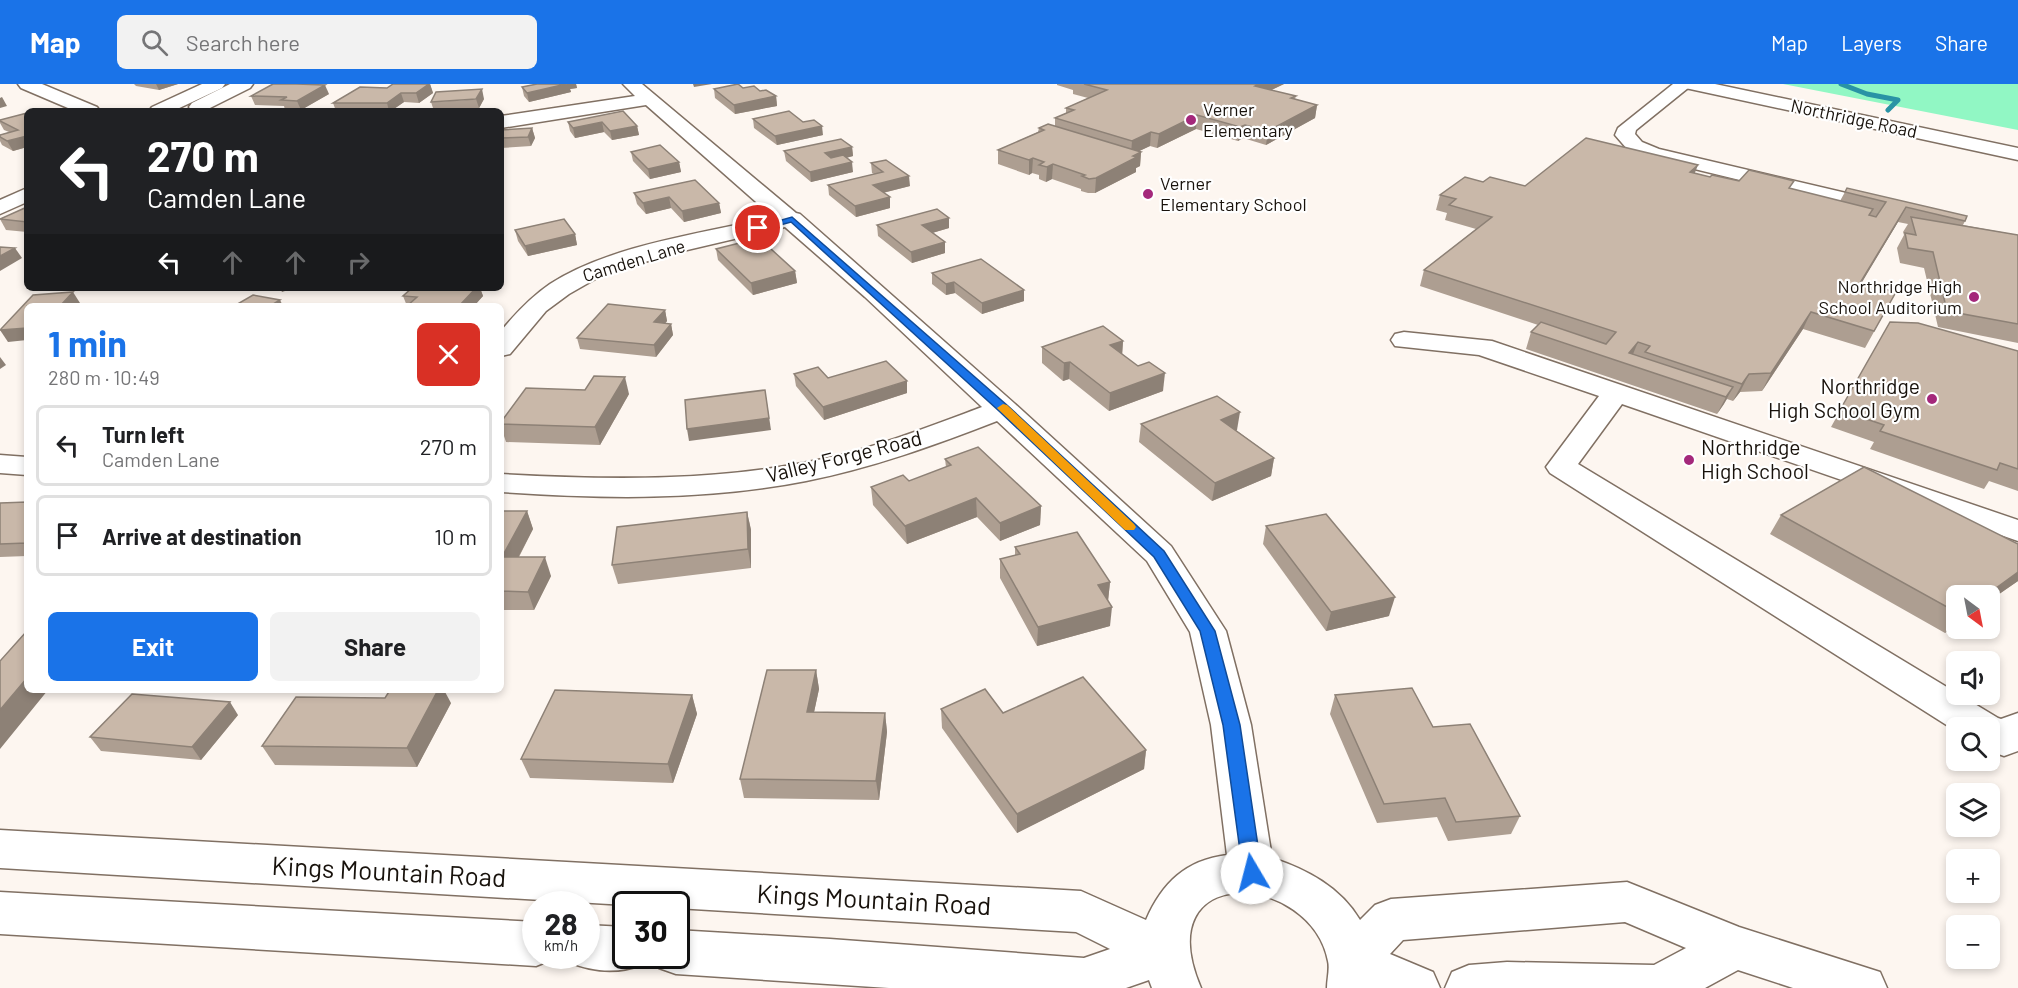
<!DOCTYPE html>
<meta charset="utf-8">
<style>
body{margin:0;font-family:Barlow,sans-serif;background:#f2f2f2;color:#202124;height:100vh;display:flex;flex-direction:column;font-size:22px;white-space:nowrap}
*{box-sizing:border-box;margin:0}
p{font-size:20px;color:#757577}
.icon{flex:none;width:33px;height:33px;fill:none;stroke:currentColor;stroke-width:2;stroke-linecap:round;stroke-linejoin:round}
.map{position:relative;flex:1;overflow:hidden}
.sheet{position:absolute;left:24px;top:219px;width:480px;height:390px;display:flex;flex-direction:column;background:#fff;border-radius:9px;box-shadow:0 3px 9px #0003}
.sheet>*{flex:none}
.top-card{position:absolute;left:24px;top:24px;width:480px;height:183px;border-radius:9px;box-shadow:0 3px 9px #0003;background:#202124;color:#fff;overflow:hidden}
.needle{width:39px;rotate:148deg}
.fabs{position:absolute;left:1946px;top:501px;display:grid;gap:12px}
.fabs a{display:grid;place-items:center;width:54px;height:54px;border-radius:9px;background:#fff;box-shadow:0 3px 9px #0003;font-size:30px}
.speed{position:absolute;left:522px;top:807px;display:flex;gap:12px;font-size:30px;font-weight:700;text-align:center}
.speed>*{display:grid;place-content:center;width:78px;height:78px;border-radius:50%;background:#fff;box-shadow:0 3px 9px #0003;line-height:1}
.speed small{font-size:15px;font-weight:400}
.speed .limit{border:3px solid #111;border-radius:9px;background:#fff;color:#111}
.pin{position:absolute;display:grid;place-items:center;width:51px;height:51px;color:#fff;margin:-26px;border:3px solid #fff;border-radius:50%;box-shadow:0 2px 6px #0007}
.me{position:absolute;width:66px;margin:-33px;rotate:352deg;stroke-linejoin:round;filter:drop-shadow(0 0 4px #0008)}
.turn{display:flex;align-items:center;gap:21px;height:126px;padding:0 24px;font-size:27px}
.turn .icon{width:78px;height:78px;stroke-width:2.5}
.turn b{display:block;font-size:42px;line-height:51px}
.lanes{display:flex;align-items:center;height:57px;padding:0 24px;background:#0003;justify-content:center;gap:30px;direction:ltr}
.lanes .off{opacity:.35}
.round{display:grid;place-items:center;flex:none;width:63px;height:63px;border-radius:9px;background:#f2f2f2}
.overview{display:flex;align-items:center;justify-content:space-between;height:102px;padding:0 24px}
h1{font-size:36px;font-weight:700;line-height:45px;color:#1a73e8}
.button{display:flex;gap:12px;margin-top:auto;padding:12px 24px}
.button a{flex:1;height:69px;border-radius:9px;background:#1a73e8;color:#fff;font-size:24px;font-weight:700;line-height:69px;text-align:center}
.button a+a{background:#f2f2f2;color:#202124}
ul{padding:0;list-style:none}
li{display:flex;align-items:center;gap:18px;height:81px;margin:0 12px 9px;padding:0 12px;border:3px solid #e0e0e0;border-radius:9px}
li div{flex:1}
li b{display:block;font-size:22px}
li em{font-style:normal}
header{display:flex;align-items:center;gap:36px;box-sizing:border-box;height:84px;padding:0 30px;background:#1a73e8;color:#fff}
header strong{font-size:28px}
nav{display:flex;gap:33px;margin-inline-start:auto;font-size:21px}
.search{width:420px;height:54px;background:#f2f2f2;display:flex;align-items:center;gap:15px;box-sizing:border-box;padding:0 21px;border-radius:9px;color:#757577;font-size:22px}
.map>svg:first-child{display:block}
.green{fill:#91f7c4}
.lines{fill:none;stroke-linecap:round;stroke-linejoin:round}
.stream{stroke:#2993a5;stroke-width:5}
.minor-casing{stroke:#807063;stroke-width:3}
.secondary-casing{stroke:#807063;stroke-width:3}
.minor{fill:#fff;fill-rule:evenodd}
.secondary{fill:#fff;fill-rule:evenodd}
.wall{fill:#ad9e91}
.shaded-wall{fill:#8d8176}
.building{fill:#c9b8a9;stroke:#8d8176;stroke-width:1.5}
.route{fill:#1a73e8;stroke:#114b97;stroke-width:1.5}
.slow{fill:#f59e0b}
.poi-dot{fill:#a4287b;stroke:#fff;stroke-width:2}
.labels{text-anchor:middle;stroke-width:4.5;stroke-linejoin:round;paint-order:stroke}
.far-poi-label{font-size:18px;fill:#18120c;stroke:#fff;text-anchor:start}
.far-street-label{font-size:18px;fill:#18120c;stroke:#fff}
.poi-label{font-size:21px;fill:#18120c;stroke:#fff;text-anchor:end}
.street-label{font-size:21px;fill:#18120c;stroke:#fff}
.near-street-label{font-size:26px;fill:#18120c;stroke:#fff}
</style>
<header>
<strong>Map</strong>
<div class="search"><svg class="icon" aria-label="search" viewBox="0 0 24 24"><circle cx="10" cy="10" r="6"/><path d="M15 15l6 6"/></svg>Search here</div>
<nav><a>Map</a><a>Layers</a><a>Share</a></nav>
</header>
<div class="map">
<svg width="2018" height="904" viewBox="0 0 2018 904">
<rect width="100%" height="100%" fill="#fdf6f0"/>
<path class="green" d="M1783 0H2018V46Z"/>
<g class="lines">
<path class="stream" d="M1841 0 1867 10 1898 16 1888 26"/>
<g class="minor-casing">
<g id="minor">
<path d="M18 0H42L97 23 100 27H75L21 4Z"/>
<path d="M202 0H225L222 4 173 27H149L152 23Z"/>
<path d="M230 0H253L250 4 204 27H192L189 23 192 19Z"/>
<path d="M623 0H642L796 129 800 130 1014 319 1171 462 1226 547 1251 641 1272 774C1308 786 1340 803 1360 836L1375 821 1391 815 1627 798 1739 843 1880 888 1887 904H1793L1738 886 1705 904H1445L1452 888 1469 881 1507 878 1654 881 1686 864 1625 838 1403 856 1390 870 1433 888 1440 904H1327C1327 895 1330 885 1328 877 1311 788 1146 776 1201 904H1152L1149 896 1126 904H889L676 890 659 884 654 872H676V846L830 855 1084 874 1110 865 1076 848 676 824V820L626 821 0 784V746L1081 807 1146 836C1162 799 1186 776 1227 771L1211 641 1190 548 1147 477 997 337C935 361 872 384 806 397 705 417 603 415 501 408V390C610 396 720 398 827 374 880 362 931 342 982 323L865 213 785 143 666 171 597 194 569 210 546 227 510 270 501 272V247C516 229 531 213 550 200 610 161 705 149 773 133L646 21 501 44V32L635 12Z"/>
<path d="M1673 0H1693L1636 46 1635 50 1642 58 1659 65 1893 120 1896 125 1893 130 1885 131 1645 73 1628 66 1615 51 1618 44Z"/>
<path d="M27 104V118L0 130V116Z"/>
<path d="M1404 248 1492 257 2018 436V457L1622 320 1578 380 1998 634 2001 635 2018 629V667L2004 672 1990 667 1989 644H1956V647L1550 389 1546 383 1599 312 1479 271 1395 262 1391 256 1395 250Z"/>
<path d="M0 371 27 373V391L0 389Z"/>
<path d="M0 808 536 838V872H554L553 875 536 882 0 850Z"/>
<path d="M586 841 626 843V872H647L643 880C619 890 593 888 569 878L566 872H586Z"/>
</g>
</g>
<g class="secondary-casing">
<path id="secondary" d="M1681 0H1715L2018 64V76L1690 5 1684 4Z"/>
</g>
<use href="#minor" class="minor"/>
<use href="#secondary" class="secondary"/>
</g>
<g class="wall">
<path d="M134 0H178L159 6 136 2Z"/>
<path d="M430 0 433 9 419 19 404 18 391 27H336L333 19 387 4Z"/>
<path d="M537 0H576L577 4 570 5 571 8 529 18 524 12 522 3Z"/>
<path d="M1057 0H1284L1271 6 1296 12 1295 15 1317 21 1315 34 1266 61 1243 54 1238 57 1196 45 1157 64 1150 62 1139 67 1141 68 1140 82 1136 84V88L1095 109H1088L1081 107V105L1052 95 1046 98 1039 95V91L1032 89 1029 91 998 80V66L1038 48 1039 44 1055 42V34L1066 29V24L1088 14 1073 10V6L1057 1Z"/>
<path d="M743 4 760 7 776 12 777 22 735 30 715 14 714 5Z"/>
<path d="M329 10 301 26H285L284 22 255 21 251 12Z"/>
<path d="M484 15 479 24 434 27 431 18Z"/>
<path d="M623 27 637 42 639 51 612 56 604 48 575 54 570 47 568 38Z"/>
<path d="M27 29V63L13 67 2 61 0 57V51L9 48 4 46 0 39V36Z"/>
<path d="M753 35 823 51 777 61 754 44Z"/>
<path d="M532 44 535 54 531 62 501 64V46Z"/>
<path d="M852 63 853 72 846 74 853 88 811 98 786 77 784 67Z"/>
<path d="M631 68 679 78 681 88 650 95 633 77Z"/>
<path d="M871 79 910 102 883 109 890 113V124L856 133 829 111 828 101 874 90 872 89Z"/>
<path d="M1694 89 1710 93 1791 105 1840 117 1845 108 1965 137 1963 141 2018 151V259L1938 243 1924 184 1900 179 1897 164 1904 151 1903 148 1908 140 1898 138 1861 199 1896 208 1865 264 1803 245 1762 307 1740 308 1733 317 1727 315 1717 330 1526 265 1531 248 1538 241 1420 202 1424 186 1476 145 1445 136 1447 129 1436 126 1440 111 1483 98 1525 102Z"/>
<path d="M634 109 719 119 721 129 684 138 671 124 646 130 637 120Z"/>
<path d="M27 123V148L6 146 0 135Z"/>
<path d="M949 134V144L932 149 945 158V169L912 179 878 152 877 141Z"/>
<path d="M515 146 575 150 577 161 528 172 518 157Z"/>
<path d="M716 165 795 187 797 199 753 211 718 176Z"/>
<path d="M932 189 1024 206V217L982 230 955 209 946 211 932 200Z"/>
<path d="M412 204H480L483 212 474 222H407L403 212Z"/>
<path d="M665 226 667 237 665 239 671 240 673 251 656 273 580 265 577 254Z"/>
<path d="M1890 238 2018 267V407L1989 397 1984 405 1870 365 1874 358 1831 343Z"/>
<path d="M1123 257 1122 270 1163 307 1109 327 1069 295 1063 297 1042 279V263Z"/>
<path d="M794 290 907 309 824 336 796 302Z"/>
<path d="M629 310 600 361 506 358 501 343V338Z"/>
<path d="M1141 340 1237 346H1236L1274 374 1271 392 1212 417 1139 358Z"/>
<path d="M945 375 1041 422 1040 441 1000 457 977 433 907 460 873 421 871 403 909 397 946 383Z"/>
<path d="M27 418V472L0 473V419Z"/>
<path d="M501 427H527L533 445 519 473 551 492 534 526H501Z"/>
<path d="M747 428 751 446V484L618 500 612 481Z"/>
<path d="M1781 431 2018 497 1989 517V512H1956V541L1945 549 1770 450Z"/>
<path d="M1266 442 1389 532 1326 547 1263 460Z"/>
<path d="M1015 463 1110 498 1108 517 1110 542 1037 562 1000 494V475L1015 472Z"/>
<path d="M816 586 819 605 814 628 885 629 887 648 879 716 744 714 740 695Z"/>
<path d="M692 611 697 630 673 699 530 694 521 675Z"/>
<path d="M1335 611 1433 643 1520 732 1511 750 1448 757 1437 733 1377 739 1330 630Z"/>
<path d="M451 619 417 683 275 681 262 662Z"/>
<path d="M941 625 1003 629 1146 666 1144 685 1017 749 942 644Z"/>
<path d="M238 631 201 676 101 667 90 653Z"/>
</g>
<g class="shaded-wall">
<path d="M156 0H178L159 6Z"/>
<path d="M430 0 433 9 419 19 416 9Z"/>
<path d="M567 0H576L577 4 570 5 571 8 529 18 527 9Z"/>
<path d="M693 0H712L694 3Z"/>
<path d="M1259 0H1284L1253 15 1255 2Z"/>
<path d="M325 1 329 10 301 26 297 17Z"/>
<path d="M482 5 484 15 479 24 476 15Z"/>
<path d="M401 9 404 18 391 27H389L387 19Z"/>
<path d="M776 12 777 22 735 30 734 21Z"/>
<path d="M2 13 7 22 0 24V14Z"/>
<path d="M1317 21 1315 34 1266 61 1268 47Z"/>
<path d="M1197 31 1196 45 1157 64 1159 50Z"/>
<path d="M602 38 604 48 575 54 573 44Z"/>
<path d="M1245 41 1243 54 1238 57 1240 43Z"/>
<path d="M637 42 639 51 612 56 610 47Z"/>
<path d="M822 42 823 51 777 61 775 52Z"/>
<path d="M532 44 535 54 531 62 528 53Z"/>
<path d="M1151 48 1150 62 1131 71 1132 57Z"/>
<path d="M27 52V63L13 67 7 57Z"/>
<path d="M852 63 853 72 826 79 825 69Z"/>
<path d="M1141 68 1140 82 1136 84V88L1095 109 1096 94Z"/>
<path d="M1033 74 1032 89 1029 91V76Z"/>
<path d="M679 78 681 88 650 95 648 85Z"/>
<path d="M852 78 853 88 811 98 810 88Z"/>
<path d="M1053 80 1052 95 1046 98 1047 83Z"/>
<path d="M1698 81 1692 96 1690 88Z"/>
<path d="M909 92 910 102 874 111 873 101Z"/>
<path d="M669 113 671 124 646 130 643 119Z"/>
<path d="M890 113V124L856 133 855 122Z"/>
<path d="M719 119 721 129 684 138 682 127Z"/>
<path d="M1906 123 1898 138 1852 215 1860 199Z"/>
<path d="M949 134V144L922 152V141Z"/>
<path d="M575 150 577 161 528 172 525 162Z"/>
<path d="M945 158V169L912 179 911 168Z"/>
<path d="M15 164 22 174 0 187V172Z"/>
<path d="M795 187 797 199 753 211 751 199Z"/>
<path d="M954 198 955 209 946 211V200Z"/>
<path d="M280 204H294L282 208Z"/>
<path d="M476 204H480L483 212 474 222H459Z"/>
<path d="M1024 206V217L982 230V219Z"/>
<path d="M73 208 80 219 77 222H60Z"/>
<path d="M280 216 283 222H270Z"/>
<path d="M665 226 667 237 657 250 654 238Z"/>
<path d="M1811 228 1803 245 1762 307 1771 289Z"/>
<path d="M671 240 673 251 656 273 654 261Z"/>
<path d="M27 244V256L8 258 0 246Z"/>
<path d="M1123 257 1122 273 1110 261Z"/>
<path d="M1638 258 1631 275 1629 269Z"/>
<path d="M0 273 6 281 0 285Z"/>
<path d="M1070 278 1069 295 1063 297 1064 279Z"/>
<path d="M1165 289 1163 307 1109 327 1110 309Z"/>
<path d="M1749 290 1740 308 1733 317 1742 300Z"/>
<path d="M625 293 629 310 600 361 595 343Z"/>
<path d="M907 297V309L824 336 823 323Z"/>
<path d="M1733 303 1724 320 1717 330 1726 313Z"/>
<path d="M765 306 771 346 689 357 687 345Z"/>
<path d="M1240 328 1237 346 1219 353 1221 336Z"/>
<path d="M1274 374 1271 392 1212 417 1215 399Z"/>
<path d="M976 414 977 433 907 460 905 442Z"/>
<path d="M1041 422 1040 441 1000 457V439Z"/>
<path d="M527 427 533 445 509 491 502 473Z"/>
<path d="M747 428 751 446V484L748 465Z"/>
<path d="M545 473 551 492 534 526 528 508Z"/>
<path d="M2018 488V497L1989 517V512H1985Z"/>
<path d="M1110 498 1108 517 1096 520 1098 501Z"/>
<path d="M1395 513 1389 532 1326 547 1331 528Z"/>
<path d="M1112 523 1110 542 1037 562 1038 543Z"/>
<path d="M1956 534V541L1945 549Z"/>
<path d="M816 586 819 605 810 647 807 628Z"/>
<path d="M27 594V606H48L0 665V626Z"/>
<path d="M438 606H444L451 619 417 683 407 664Z"/>
<path d="M692 611 697 630 673 699 668 680Z"/>
<path d="M230 618 238 631 201 676 192 663Z"/>
<path d="M885 629 887 648 879 716 876 697Z"/>
<path d="M1146 666 1144 685 1017 749V730Z"/>
</g>
<g class="building">
<path d="M273 0H296L325 1 297 17 281 16 287 13 251 12Z"/>
<path d="M393 0H429L416 9H401L387 19H333L360 3 387 4Z"/>
<path d="M537 0H566L527 9 522 3Z"/>
<path d="M738 0 743 4 754 2 760 7 766 6 776 12 734 21 714 5Z"/>
<path d="M1084 0H1259L1255 2 1296 12 1291 14 1317 21 1268 47 1245 41 1240 43 1197 31 1159 50 1151 48 1132 57 1055 34 1074 26 1066 24 1107 6Z"/>
<path d="M482 5 476 15 431 18 436 8Z"/>
<path d="M623 27 637 42 610 47 602 38 573 44 568 38Z"/>
<path d="M789 27 803 38 814 36 822 42 775 52 753 35Z"/>
<path d="M27 29V52L7 57 0 53V51L18 46 0 37V36Z"/>
<path d="M1048 40 1141 68 1133 72 1137 73 1096 94 1089 95 1082 92 1085 91 1053 80 1047 83 1039 81 1044 78 1033 74 1029 76 998 66 1044 46 1039 44Z"/>
<path d="M532 44 528 53 501 54V46Z"/>
<path d="M1586 54 1698 81 1690 88 1710 93 1712 91 1739 97 1749 86 1794 97 1789 104 1873 125 1869 131 1876 133 1886 118 1845 108 1847 104 1967 132 1965 137 1906 123 1860 199 1896 208 1874 247 1811 228 1771 289 1749 290 1742 300 1645 268 1650 262 1638 258 1629 269 1733 303 1726 313 1531 248 1541 238 1606 260 1616 248 1424 186 1492 133 1449 121 1456 115 1440 111 1465 93 1483 98 1490 93 1525 102Z"/>
<path d="M841 55 852 63 825 69 831 74 843 71 852 78 810 88 784 67Z"/>
<path d="M660 61 679 78 648 85 631 68Z"/>
<path d="M886 76 909 92 873 101 890 113 855 122 828 101 883 88 871 79Z"/>
<path d="M695 96 719 119 682 127 669 113 643 119 634 109Z"/>
<path d="M27 123V138L0 135Z"/>
<path d="M937 125 949 134 922 141 945 158 911 168 877 141Z"/>
<path d="M1911 133 2018 151V240L1947 227 1933 168 1908 164 1905 149 1916 151Z"/>
<path d="M564 135 575 150 525 162 515 146Z"/>
<path d="M759 154 795 187 751 199 716 165Z"/>
<path d="M0 163 15 164 0 172Z"/>
<path d="M981 175 1024 206 982 219 954 198 946 200 932 189Z"/>
<path d="M412 204H476L459 222H407L417 213 403 212Z"/>
<path d="M73 208 60 222H27V244L0 246 33 211Z"/>
<path d="M253 211 280 216 270 222H234Z"/>
<path d="M608 220 665 226 654 238 671 240 654 261 577 254Z"/>
<path d="M1890 238 1918 239 2018 267V385L2000 379 1997 386 1880 347 1884 341 1840 326Z"/>
<path d="M1103 242 1123 257 1110 261 1138 282 1149 278 1165 289 1110 309 1070 278 1064 279 1042 263Z"/>
<path d="M886 277 907 297 823 323 794 290 818 283 828 294Z"/>
<path d="M594 292 625 293 595 343 501 340V338L526 304 585 306Z"/>
<path d="M765 306 769 334 687 345 685 316Z"/>
<path d="M1217 312 1240 328 1221 336 1274 374 1215 399 1141 340Z"/>
<path d="M978 363 1041 422 1000 439 976 414 905 442 871 403 903 391 909 397 951 381 945 375Z"/>
<path d="M1864 383 2018 460V488L1985 512H1956V528L1781 431Z"/>
<path d="M27 418V459L0 460V419Z"/>
<path d="M501 427H527L502 473H545L528 508 501 507Z"/>
<path d="M747 428 748 465 612 481 617 443Z"/>
<path d="M1326 430 1395 513 1331 528 1266 442Z"/>
<path d="M1077 448 1110 498 1098 501 1112 523 1038 543 1000 475 1020 470 1015 463Z"/>
<path d="M26 548H27V594L0 626V577Z"/>
<path d="M767 586H816L807 628 885 629 876 697 740 695Z"/>
<path d="M1083 593 1146 666 1017 730 941 625 985 605 1003 629Z"/>
<path d="M1412 604 1433 643 1470 640 1520 732 1456 738 1445 714 1384 720 1335 611Z"/>
<path d="M390 606H438L407 664 262 662 296 613 385 614Z"/>
<path d="M555 606 692 611 668 680 521 675Z"/>
<path d="M132 610 230 618 192 663 90 653Z"/>
</g>
<path class="route" d="M792 133 1008 322 1164 467 1215 547 1240 641 1262 789 1259 795 1252 797 1246 795 1243 789 1223 641 1200 547 1154 473 999 327 791 138 758 147 753 144Z"/>
<path class="slow" d="M1003 320 1007 321 1134 440 1136 443 1134 446H1125L999 326 997 324Z"/>
<g class="poi-dot">
<circle cx="1191" cy="36" r="6"/>
<circle cx="1148" cy="110" r="6"/>
<circle cx="1974" cy="213" r="6"/>
<circle cx="1932" cy="315" r="6"/>
<circle cx="1689" cy="376" r="6"/>
</g>
<g class="labels">
<g class="far-poi-label">
<text x="1203" y="32">Verner<tspan x="1203" dy="21">Elementary</tspan></text>
<text x="1160" y="106">Verner<tspan x="1160" dy="21">Elementary School</tspan></text>
<text x="1962" y="209" text-anchor="end">Northridge High<tspan x="1962" dy="21">School Auditorium</tspan></text>
</g>
<g class="far-street-label">
<text transform="translate(1854 35) rotate(12)" y="6">Northridge Road</text>
<text transform="translate(634 177) rotate(-17)" y="6">Camden Lane</text>
</g>
<g class="poi-label">
<text x="1920" y="310">Northridge<tspan x="1920" dy="24">High School Gym</tspan></text>
<text x="1701" y="371" text-anchor="start">Northridge<tspan x="1701" dy="24">High School</tspan></text>
</g>
<g class="street-label">
<text transform="translate(844 373) rotate(-14)" y="7">Valley Forge Road</text>
</g>
<g class="near-street-label">
<text transform="translate(389 788) rotate(3)" y="9">Kings Mountain Road</text>
<text transform="translate(874 816) rotate(3)" y="9">Kings Mountain Road</text>
</g>
</g>
</svg>
<div class="fabs">
<a><svg class="needle" viewBox="-14 -14 28 28"><path d="M0-13l5 13h-10z" fill="#e53935"/><path d="M0 13l5-13h-10z" fill="#757577"/></svg></a>
<a><svg class="icon" aria-label="sound" viewBox="0 0 24 24"><path d="M4 9h4l5-4v14l-5-4H4zM17 9q2 3 0 6"/></svg></a>
<a><svg class="icon" aria-label="search" viewBox="0 0 24 24"><circle cx="10" cy="10" r="6"/><path d="M15 15l6 6"/></svg></a>
<a><svg class="icon" aria-label="layers" viewBox="0 0 24 24"><path d="M12 4l9 5-9 5-9-5zM3 14l9 5 9-5"/></svg></a>
<a>+</a>
<a>−</a>
</div>
<div class="speed"><div>28<small>km/h</small></div><div class="limit">30</div></div>
<div class="pin" style="left:758px;top:144px;background:#d93025"><svg class="icon" aria-label="arrive" viewBox="0 0 24 24"><path d="M6 21V4h12l-3 4 3 4H6"/></svg></div>
<svg class="me" style="left:1252px;top:789px" viewBox="-20 -20 40 40"><circle r="19" fill="#fff"/><path d="M0-13L10 11 0 6-10 11z" fill="#1a73e8"/></svg>
<div class="top-card">
<div class="turn"><svg class="icon" aria-label="left" viewBox="0 0 24 24"><path d="M17 20v-9H6M10 6l-5 5 5 5"/></svg><div><b>270 m</b>Camden Lane</div></div>
<div class="lanes"><svg class="icon" aria-label="left" viewBox="0 0 24 24"><path d="M17 20v-9H6M10 6l-5 5 5 5"/></svg><svg class="icon off" aria-label="ahead" viewBox="0 0 24 24"><path d="M12 20V5M6 11l6-6 6 6"/></svg><svg class="icon off" aria-label="ahead" viewBox="0 0 24 24"><path d="M12 20V5M6 11l6-6 6 6"/></svg><svg class="icon off" aria-label="right" viewBox="0 0 24 24"><path d="M7 20v-9h11M14 6l5 5-5 5"/></svg></div>
</div>
<section class="sheet">
<div class="overview"><div><h1>1 min</h1><p>280 m · 10:49</p></div><a class="round" style="background:#d93025;color:#fff"><svg class="icon" aria-label="close" viewBox="0 0 24 24"><path d="M6 6l12 12M18 6L6 18"/></svg></a></div>
<ul>
<li><svg class="icon" aria-label="left" viewBox="0 0 24 24"><path d="M17 20v-9H6M10 6l-5 5 5 5"/></svg><div><b>Turn left</b><p>Camden Lane</p></div><em>270 m</em></li>
<li><svg class="icon" aria-label="arrive" viewBox="0 0 24 24"><path d="M6 21V4h12l-3 4 3 4H6"/></svg><div><b>Arrive at destination</b></div><em>10 m</em></li>
</ul>
<div class="button"><a>Exit</a><a>Share</a></div>
</section>
</div>
